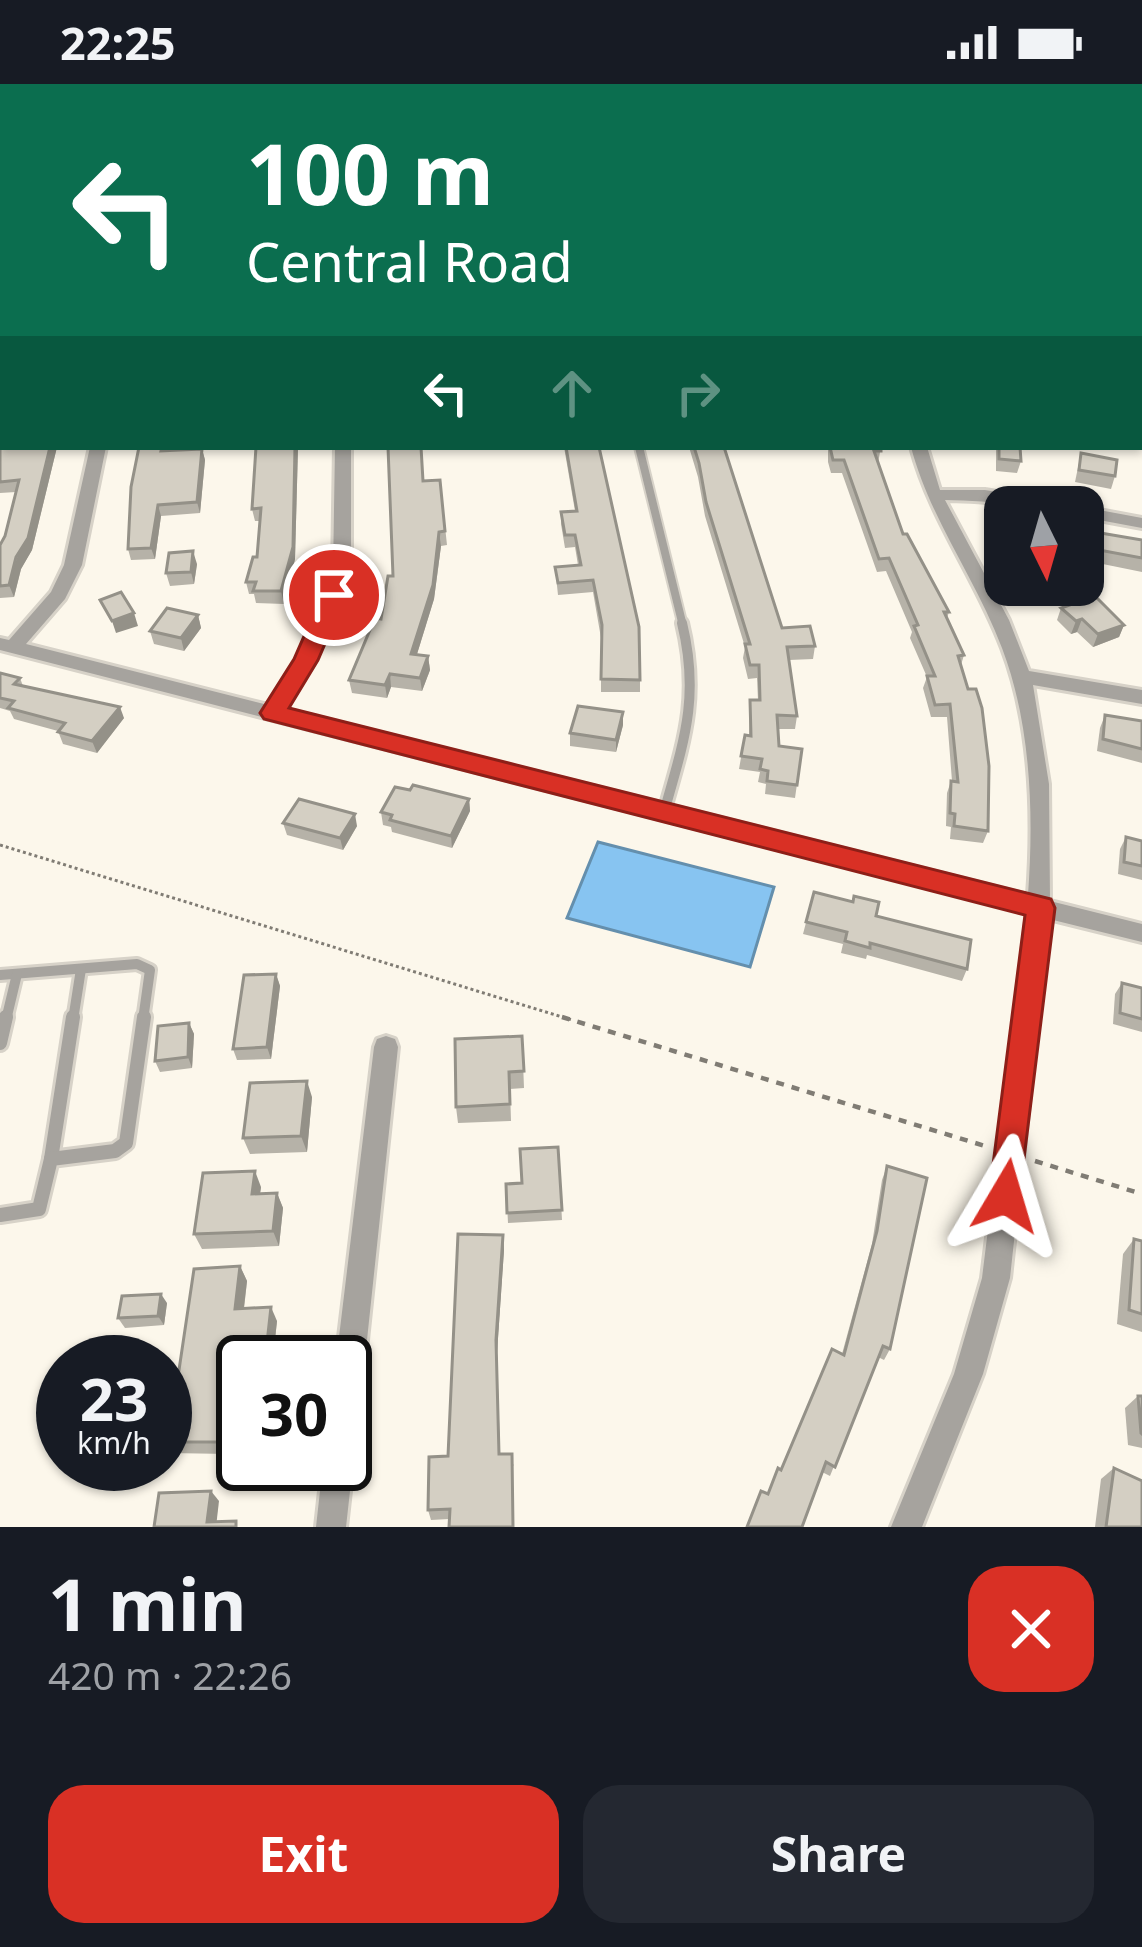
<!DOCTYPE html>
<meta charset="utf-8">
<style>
body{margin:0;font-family:"Noto Sans",sans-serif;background:#242831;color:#f1f3f6;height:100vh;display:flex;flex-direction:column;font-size:45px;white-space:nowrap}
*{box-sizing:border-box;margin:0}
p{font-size:39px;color:#9ea1a6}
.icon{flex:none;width:66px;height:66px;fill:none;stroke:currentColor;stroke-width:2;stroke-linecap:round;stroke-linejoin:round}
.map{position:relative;height:1443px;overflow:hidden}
.sheet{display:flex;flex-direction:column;background:#171b24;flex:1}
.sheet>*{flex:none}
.banner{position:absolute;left:0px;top:0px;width:1143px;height:366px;box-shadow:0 3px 9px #0004;background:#0b6e4f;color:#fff;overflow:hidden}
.needle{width:78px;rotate:175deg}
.fabs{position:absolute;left:984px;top:402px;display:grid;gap:24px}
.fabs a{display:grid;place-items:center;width:120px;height:120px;border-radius:24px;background:#171b24;box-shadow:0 3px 9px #0004;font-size:60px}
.speed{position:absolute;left:36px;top:1251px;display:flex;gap:24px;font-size:60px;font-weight:700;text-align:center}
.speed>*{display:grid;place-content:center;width:156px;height:156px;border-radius:50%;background:#171b24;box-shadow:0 3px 9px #0004;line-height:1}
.speed small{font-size:30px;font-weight:400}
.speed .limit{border:6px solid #111;border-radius:18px;background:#fff;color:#111}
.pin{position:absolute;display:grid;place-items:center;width:102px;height:102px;color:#fff;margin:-51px;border:6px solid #fff;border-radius:50%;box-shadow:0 3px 12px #0007}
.me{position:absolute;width:132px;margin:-66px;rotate:7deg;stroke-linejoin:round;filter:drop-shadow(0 0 9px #0008)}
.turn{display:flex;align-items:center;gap:42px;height:252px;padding:0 48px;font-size:54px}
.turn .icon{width:156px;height:156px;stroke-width:2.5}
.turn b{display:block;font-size:84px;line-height:102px}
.lanes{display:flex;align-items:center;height:114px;padding:0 48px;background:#0003;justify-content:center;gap:60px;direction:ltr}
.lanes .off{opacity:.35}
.round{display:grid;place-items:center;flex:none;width:126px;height:126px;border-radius:36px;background:#242831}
.headline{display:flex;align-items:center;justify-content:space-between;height:204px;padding:0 48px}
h1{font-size:72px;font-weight:700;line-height:90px}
.cta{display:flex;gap:24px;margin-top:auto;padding:24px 48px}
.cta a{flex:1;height:138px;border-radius:36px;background:#d93025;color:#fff;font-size:48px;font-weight:700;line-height:138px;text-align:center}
.cta a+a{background:#242831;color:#f1f3f6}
.status{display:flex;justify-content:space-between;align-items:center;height:84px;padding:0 60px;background:#171b24;direction:ltr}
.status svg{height:33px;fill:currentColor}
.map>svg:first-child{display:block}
.water{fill:#87c4f1;stroke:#648fad;stroke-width:3}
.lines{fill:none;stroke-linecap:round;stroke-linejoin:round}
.service-far2-casing{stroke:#d7d2c8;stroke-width:12}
.service-far1-casing{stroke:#d7d2c8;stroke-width:16}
.service-casing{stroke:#d7d2c8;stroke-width:20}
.minor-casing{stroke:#d7d2c8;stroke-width:6}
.path-far1{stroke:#807c74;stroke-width:3;stroke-dasharray:3 3;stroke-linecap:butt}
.path{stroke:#807c74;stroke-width:4.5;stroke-dasharray:8 8;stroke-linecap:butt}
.service-far2{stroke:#a6a39e;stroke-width:8}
.service-far1{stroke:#a6a39e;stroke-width:10}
.service{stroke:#a6a39e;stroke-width:14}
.minor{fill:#a6a39e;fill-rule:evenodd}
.wall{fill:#b6b2a8}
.shaded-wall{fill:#949188}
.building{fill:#d4cfc3;stroke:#949188;stroke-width:3}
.route{fill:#d93025;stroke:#8d1f18;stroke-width:3}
</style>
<div class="status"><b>22:25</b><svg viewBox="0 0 49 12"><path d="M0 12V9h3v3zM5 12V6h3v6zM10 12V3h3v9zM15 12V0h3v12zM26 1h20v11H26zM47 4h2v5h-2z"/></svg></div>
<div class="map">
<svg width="1142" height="1443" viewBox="0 0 1142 1443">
<rect width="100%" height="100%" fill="#fcf7eb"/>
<path class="water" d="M598 758 774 803 750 883 567 834Z"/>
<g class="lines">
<g class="service-far2-casing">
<path id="service-far2" d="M639 363 683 542"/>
</g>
<g class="service-far1-casing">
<g id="service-far1">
<path d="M664 728C684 657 700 613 682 539"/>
<path d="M0 891 137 880 150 886 143 936"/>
<path d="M6 936 17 890"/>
<path d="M73 936 81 885"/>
</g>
</g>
<g class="service-casing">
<g id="service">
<path d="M0 959 6 933"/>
<path d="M51 1075 73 933"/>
<path d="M0 1131 39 1125 51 1075 115 1067 126 1059 144 933"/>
</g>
</g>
<g class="minor-casing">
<g id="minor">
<path d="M15 0H27L13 3Z"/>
<rect x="338" y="0" width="12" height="3"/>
<path d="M663 0H675L676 3H664Z"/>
<path d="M845 0H857L859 3H847Z"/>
<path d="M954 0H1027L1022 3H949Z"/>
<path d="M3 39V53L0 54V40Z"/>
<rect x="1140" y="69" width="2" height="8"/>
<rect x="0" y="130" width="3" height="8"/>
<rect x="1140" y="193" width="2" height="8"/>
<path d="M1140 300 1142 301V311L1140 310Z"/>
<path d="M90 363H106L82 481 65 515 26 560 268 621 297 575 333 488 335 363H351V488L316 576 285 625 1028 811C1034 730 1031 640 1002 564 975 493 930 435 911 363H927L940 406H985L1064 419 1066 423C1025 423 986 416 945 416L1009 536 1029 587 1142 606V620L1033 601 1049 700 1050 817 1142 840V858L1049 835 1010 1194 983 1290 922 1443H891L954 1290 982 1194 1027 829 0 566V554L9 556 51 508 64 481Z"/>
<path d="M1082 423H1083L1142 434V444L1083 433Z"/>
<path d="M386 952 395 955 398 963 360 1322 355 1332 345 1337V1278H336L374 963 377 955Z"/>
<path d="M345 1368 353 1380 346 1443H316L323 1380H345Z"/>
</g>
</g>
<path class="path-far1" d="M0 761 572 936"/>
<g class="path">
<path d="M562 933 985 1062"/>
<path d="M1035 1077 1142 1110"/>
</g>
<use href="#service-far2" class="service-far2"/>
<use href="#service-far1" class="service-far1"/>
<use href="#service" class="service"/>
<use href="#minor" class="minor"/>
</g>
<g class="wall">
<path d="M0 266 3 363H57L32 466 21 485 14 513 0 514V461L5 452 16 408 0 409Z"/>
<path d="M139 363H167L166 367 202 365 205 376 200 429 161 432 155 475 131 476 128 465Z"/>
<path d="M256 363H298L295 475 284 520 256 519 254 510H249L246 498 257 473 260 437H255L252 425Z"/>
<path d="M564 363H599L640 596V608H601V554L593 508 558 511 555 483 578 481 575 463 565 464 561 440V428L575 427Z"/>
<path d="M689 363H724L782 544 815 562 813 575 789 576 797 632 795 645H778L779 662 802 665 795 714 765 710 766 700 758 698 760 688 739 685 745 651 749 652 750 616H758L757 594 748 595 743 574 745 563 705 432 698 393Z"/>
<path d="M828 363H881L878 379 903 450 949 528 947 534 964 571 961 581 988 747 983 759 950 755 951 743 946 742 947 709 951 697H952L947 633H931L923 604 927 593 910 554 912 548 886 487 877 488 842 389H831L828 378Z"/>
<path d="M996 363H1020L1021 377 1017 389 996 387Z"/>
<path d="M1081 369 1115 392 1111 405 1075 398Z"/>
<path d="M440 396 447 461 441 462 434 515 417 570 428 572 430 586 422 607 391 603 387 614 352 609 349 596 381 535 393 492 424 397Z"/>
<path d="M1083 446 1142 456V488L1083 476Z"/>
<path d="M197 480 194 500 170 502 166 489Z"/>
<path d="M1061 524 1124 541 1119 553 1093 563 1077 548 1071 550 1057 536Z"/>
<path d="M198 531 201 544 184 567 154 560 150 547Z"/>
<path d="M0 589 20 594 23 602 124 634 97 669 63 660 58 647 14 635 10 627 0 624Z"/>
<path d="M1105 631 1142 637V679L1097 667 1100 644Z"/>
<path d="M623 641 616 668 570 662V649Z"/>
<path d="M410 706 469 715 470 727 452 764 392 748 391 743 383 741 381 728Z"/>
<path d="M283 739 357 742 343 766 287 751Z"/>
<path d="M1126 753 1142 757V796L1118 790 1120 765Z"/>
<path d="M814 808 876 832 967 885 962 897 867 871 866 875 841 869 843 860 803 850Z"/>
<path d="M276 890 280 902 271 975 237 976 233 965Z"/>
<path d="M1122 899 1142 904V948L1113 940 1115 910Z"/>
<path d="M189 939 194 950 192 984 160 988 155 977Z"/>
<path d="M522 952 524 1004 510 1005 511 1037 458 1039 456 1023Z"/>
<path d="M312 1013 307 1068 250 1070 243 1054Z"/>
<path d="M558 1063 562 1136 508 1139 506 1100 522 1099Z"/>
<path d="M887 1082 890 1265 884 1276 878 1273 830 1392 822 1388 768 1410 842 1270 872 1160 882 1096Z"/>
<path d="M261 1103 260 1109H277L283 1124 279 1162 202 1165 194 1150Z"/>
<path d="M503 1151 504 1166 497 1269 500 1370 514 1381 449 1435 431 1436 428 1426 448 1372Z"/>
<path d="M1134 1155 1142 1157V1248L1117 1240 1123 1170Z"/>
<path d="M240 1182 247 1197 244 1225 277 1237 273 1273 245 1274 243 1278 229 1370 168 1369 165 1365V1328L179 1286Z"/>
<path d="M167 1219 164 1241 125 1244 118 1234Z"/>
<path d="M1138 1312H1142V1364L1128 1361 1125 1324Z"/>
<path d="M1114 1384 1142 1443H1095L1101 1395Z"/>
</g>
<g class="shaded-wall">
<path d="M3 163V185L0 195V173Z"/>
<path d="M50 363H57L32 466 21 485 14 513 9 501Z"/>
<path d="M295 363H298L295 475 284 520 281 507Z"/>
<path d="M202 365 205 376 200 429 197 418Z"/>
<path d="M158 421 161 432 155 475 151 464Z"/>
<path d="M439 448 441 462 434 515 413 583 411 570Z"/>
<path d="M193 467 197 480 194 500 191 488Z"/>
<path d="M134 529 138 542 116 549 112 537Z"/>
<path d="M198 531 201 544 184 567 181 554Z"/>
<path d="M1082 535 1077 548 1071 550 1076 537Z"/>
<path d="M1124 541 1119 553 1093 563 1098 550Z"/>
<path d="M428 572 430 586 422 607 420 594Z"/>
<path d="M390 590 391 603 387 614 385 601Z"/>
<path d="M120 623 124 634 97 669 92 657Z"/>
<path d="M623 628V641L616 668V656Z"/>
<path d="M469 715 470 727 452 764 451 752Z"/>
<path d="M355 730 357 742 343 766 340 754Z"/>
<path d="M276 890 280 902 271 975 267 963Z"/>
<path d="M189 939 194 950 192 984 188 973Z"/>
<path d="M307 997 312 1013 307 1068 301 1052Z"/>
<path d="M255 1087 261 1103 258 1125 252 1110Z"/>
<path d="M277 1109 283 1124 279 1162 273 1147Z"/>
<path d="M503 1151 504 1166 497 1269 500 1382 496 1256Z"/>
<path d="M240 1182 247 1197 242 1239 235 1225Z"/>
<path d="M161 1210 167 1219 164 1241 158 1232Z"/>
<path d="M271 1223 277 1237 273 1273 267 1259Z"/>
<path d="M238 1261 245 1274 243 1278 229 1370 221 1358Z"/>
<path d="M211 1407 219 1417 216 1443 207 1438Z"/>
</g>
<g class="building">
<rect x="285" y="0" width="23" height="3"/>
<path d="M605 0H639L640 3H606Z"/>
<path d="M711 0H818L820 3H712Z"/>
<path d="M917 0H1009L1011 3 1142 0V10L1140 11V3H919Z"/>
<path d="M0 141H3V163L0 173Z"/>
<path d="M0 282H3V363H50L28 454 16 473 9 501 0 502V461L5 452 19 396 0 398Z"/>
<path d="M139 363H162L161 367 202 365 197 418 158 421 151 464 128 465 131 403Z"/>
<path d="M256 363H295L293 463 281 507H253L256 498H246L253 473H257L261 424 252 425Z"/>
<path d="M388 363H421L423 397 440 396 445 447 439 448 433 501 411 570 428 572 420 594 390 590 385 601 349 596 375 534 381 535 388 492H393Z"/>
<path d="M566 363H599L639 543 640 596 601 595 602 541 593 496 558 499 555 483 581 481 575 451H565L561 428 577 427Z"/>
<path d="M694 363H724L782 544 810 542 815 562 787 563 797 632 777 631 779 662 802 665 797 701 767 697 768 687 760 685 762 675 741 672 745 651 751 652 750 616H760L759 581H750L745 560H750L706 418 699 379Z"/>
<path d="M830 363H881V367H874L903 450H907L949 528H944L964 571 958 572 968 605H976L982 624 989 682 988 747 954 742 955 730 950 729 951 697 958 698 950 620 935 621 927 592H935L914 542 918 541 889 474 879 475 844 376H833Z"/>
<path d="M999 363H1020L1021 377 999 375Z"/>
<path d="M1081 369 1117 376 1115 392 1079 386Z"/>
<path d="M1083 446 1142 456V474L1083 463Z"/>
<path d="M193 467 191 488 166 489 169 469Z"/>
<path d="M121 508 134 529 112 537 100 516Z"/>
<path d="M1095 512 1124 541 1098 550 1082 535 1076 537 1061 524Z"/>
<path d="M167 524 198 531 181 554 150 547Z"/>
<path d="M0 589 20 594 14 600 120 623 92 657 58 648 65 639 8 624 14 617 0 614Z"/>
<path d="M578 622 623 628 616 656 570 649Z"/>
<path d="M1105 631 1142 637V665L1103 655Z"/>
<path d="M413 701 469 715 451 752 390 736 392 731 381 728 395 703 410 706Z"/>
<path d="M299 715 355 730 340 754 283 739Z"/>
<path d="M1126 753 1142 757V782L1124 778Z"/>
<path d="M814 808 853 818 854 812 879 818 876 832 971 856 967 885 870 859V864L845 857 847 848 806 838Z"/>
<path d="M276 890 267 963 233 965 244 891Z"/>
<path d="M1122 899 1142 904V935L1120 929Z"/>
<path d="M189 939 188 973 155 977 158 942Z"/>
<path d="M522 952 524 987 509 988 510 1020 456 1023 455 955Z"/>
<path d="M307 997 301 1052 243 1054 250 999Z"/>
<path d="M558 1063 562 1126 507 1129 506 1100 522 1099 520 1065Z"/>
<path d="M887 1082 927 1094 890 1265 883 1262 835 1383 826 1378 802 1443H747L761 1407 768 1410 778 1384 781 1386 832 1265 844 1271 877 1147Z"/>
<path d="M255 1087 252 1110 277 1109 273 1147 194 1150 203 1089Z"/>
<path d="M458 1150 503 1151 496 1256 499 1370H512L513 1443H449L450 1425 428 1426 429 1373 448 1372Z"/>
<path d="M1134 1155 1142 1157V1230L1129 1226Z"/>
<path d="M240 1182 235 1225 271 1223 267 1259 238 1261 221 1358H165V1328L174 1285 179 1286 194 1185Z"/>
<path d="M161 1210 158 1232 118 1234 122 1212Z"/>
<path d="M1138 1312H1142V1350L1141 1349Z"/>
<path d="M1114 1384 1142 1397V1443H1106Z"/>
<path d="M211 1407 207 1438 236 1437V1443H154L159 1409Z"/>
</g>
<path class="route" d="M334 504 346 511 318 576 289 624 1051 815 1055 824 1018 1123 1006 1128 994 1123 989 1112 1025 831 264 635 260 629 294 575 322 511Z"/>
</svg>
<div class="fabs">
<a><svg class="needle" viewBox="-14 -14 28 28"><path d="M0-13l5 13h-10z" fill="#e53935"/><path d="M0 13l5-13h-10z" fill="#9ea1a6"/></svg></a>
</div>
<div class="speed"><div>23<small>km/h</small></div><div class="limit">30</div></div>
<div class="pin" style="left:334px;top:511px;background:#d93025"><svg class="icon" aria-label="arrive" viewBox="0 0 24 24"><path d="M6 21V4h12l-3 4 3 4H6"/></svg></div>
<svg class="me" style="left:1006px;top:1112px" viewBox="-20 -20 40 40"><path d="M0-17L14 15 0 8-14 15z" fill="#d93025" stroke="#fff" stroke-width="4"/></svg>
<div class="banner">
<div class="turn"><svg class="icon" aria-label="left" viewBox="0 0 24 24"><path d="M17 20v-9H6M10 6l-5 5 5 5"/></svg><div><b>100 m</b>Central Road</div></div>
<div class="lanes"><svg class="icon" aria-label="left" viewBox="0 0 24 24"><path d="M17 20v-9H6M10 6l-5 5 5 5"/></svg><svg class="icon off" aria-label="ahead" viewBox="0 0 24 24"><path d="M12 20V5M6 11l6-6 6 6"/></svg><svg class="icon off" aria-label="right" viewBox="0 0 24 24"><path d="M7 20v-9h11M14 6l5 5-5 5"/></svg></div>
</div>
</div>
<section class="sheet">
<div class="headline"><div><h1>1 min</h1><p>420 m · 22:26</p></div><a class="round" style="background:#d93025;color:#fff"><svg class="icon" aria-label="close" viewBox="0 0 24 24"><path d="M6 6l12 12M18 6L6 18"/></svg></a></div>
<div class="cta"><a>Exit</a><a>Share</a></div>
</section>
